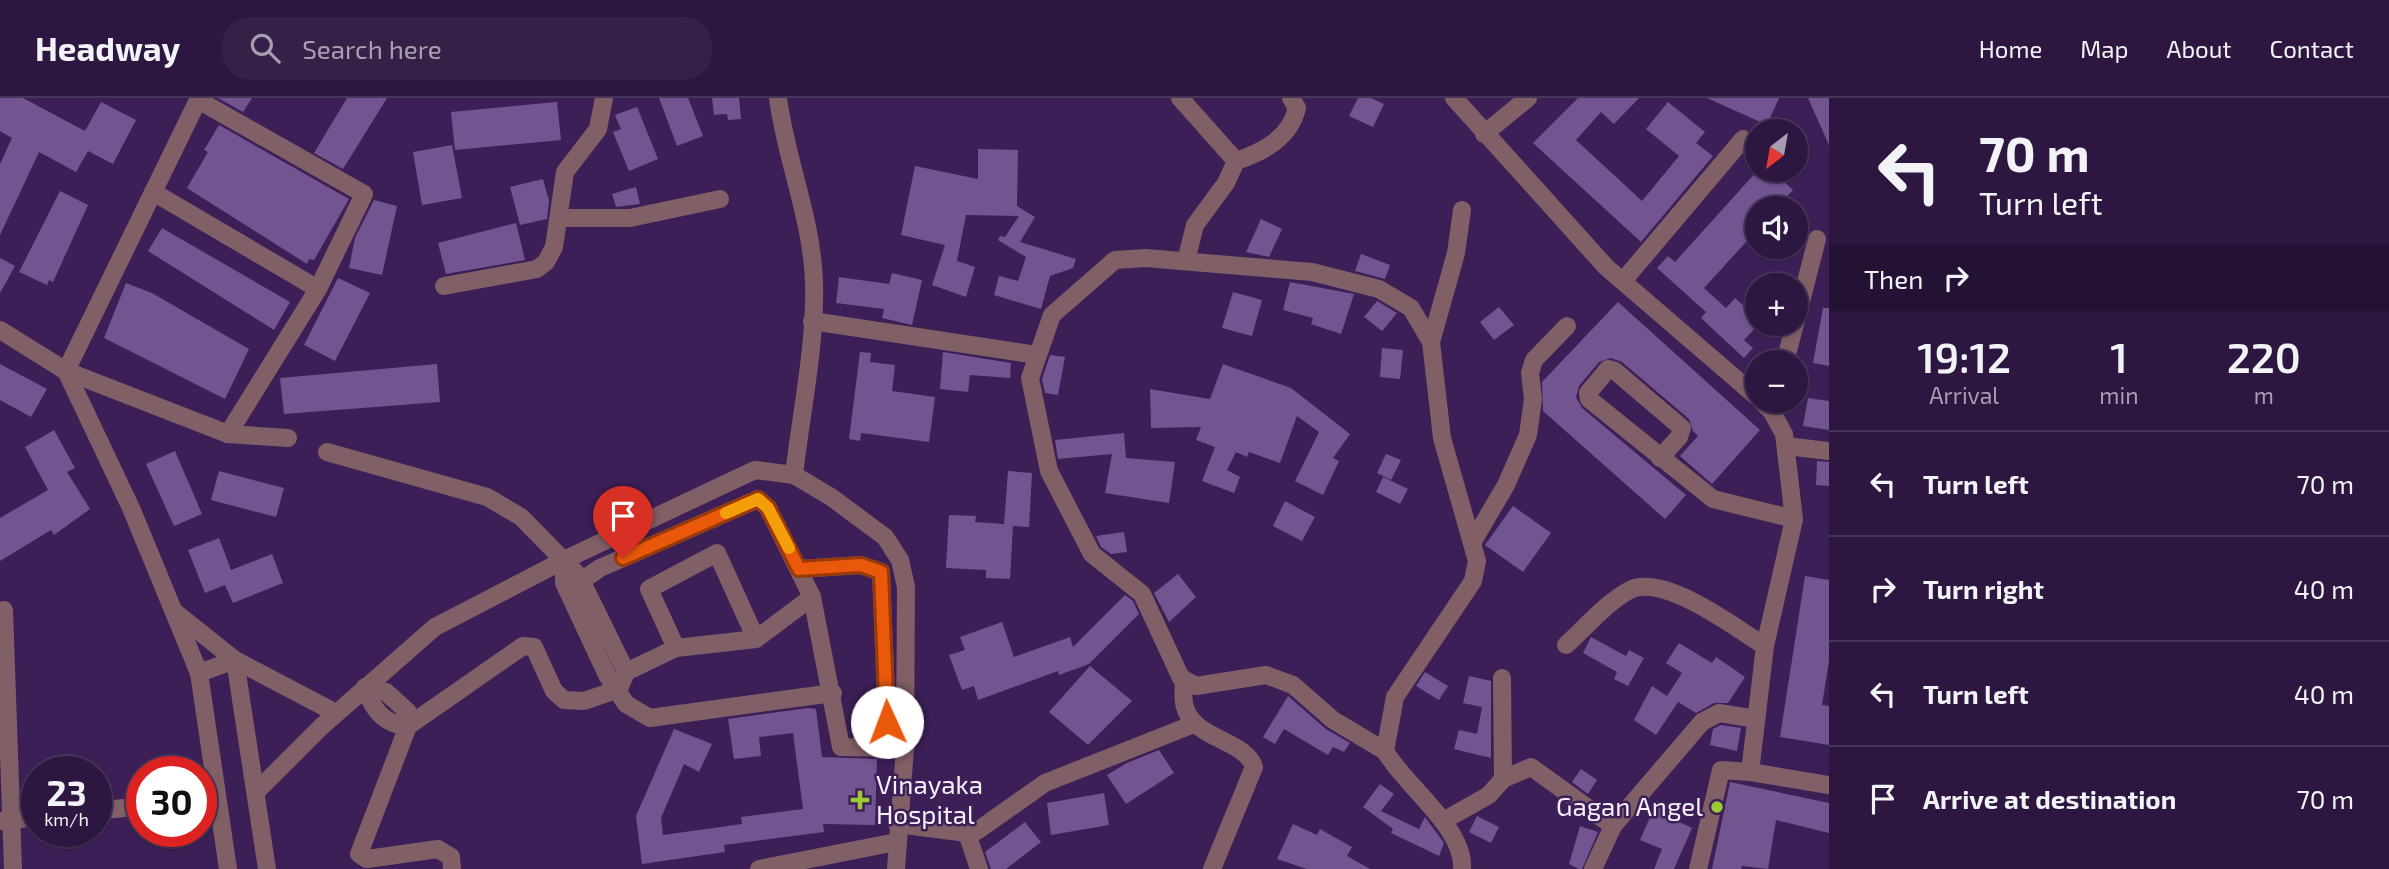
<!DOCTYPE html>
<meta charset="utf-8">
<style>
body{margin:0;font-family:"Exo 2",sans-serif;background:#352048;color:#f1f3f6;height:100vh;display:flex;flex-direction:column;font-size:26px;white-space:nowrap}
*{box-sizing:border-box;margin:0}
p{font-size:23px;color:#a79fb1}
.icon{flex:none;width:38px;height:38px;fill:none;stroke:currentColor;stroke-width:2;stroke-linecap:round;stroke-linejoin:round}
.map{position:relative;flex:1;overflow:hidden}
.details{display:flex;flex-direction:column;background:#2d1741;width:560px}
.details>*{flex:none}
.hud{background:#2d1741;color:#f1f3f6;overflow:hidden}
.needle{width:46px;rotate:211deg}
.controls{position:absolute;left:1745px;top:21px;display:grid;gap:14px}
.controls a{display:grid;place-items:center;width:63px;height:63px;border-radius:50%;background:#2d1741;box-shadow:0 2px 5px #0004,0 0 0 2px #48365a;font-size:35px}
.speed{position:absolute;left:21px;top:658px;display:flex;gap:14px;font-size:35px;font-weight:700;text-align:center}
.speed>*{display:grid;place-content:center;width:91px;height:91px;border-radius:50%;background:#2d1741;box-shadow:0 2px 5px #0004,0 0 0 2px #48365a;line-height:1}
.speed small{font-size:18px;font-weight:400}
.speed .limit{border:10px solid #d22;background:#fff;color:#111}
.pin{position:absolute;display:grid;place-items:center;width:60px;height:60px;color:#fff;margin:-72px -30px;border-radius:50% 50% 50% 0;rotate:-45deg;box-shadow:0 0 7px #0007}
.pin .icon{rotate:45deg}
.me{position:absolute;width:77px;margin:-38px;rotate:358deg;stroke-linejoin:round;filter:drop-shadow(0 0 5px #0008)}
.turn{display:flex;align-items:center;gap:24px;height:147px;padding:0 35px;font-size:32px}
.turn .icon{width:91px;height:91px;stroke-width:2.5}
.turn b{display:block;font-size:49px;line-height:60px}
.then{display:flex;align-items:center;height:66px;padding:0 35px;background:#0003;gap:14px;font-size:26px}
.eta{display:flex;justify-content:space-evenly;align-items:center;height:119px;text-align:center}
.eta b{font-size:42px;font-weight:600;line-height:49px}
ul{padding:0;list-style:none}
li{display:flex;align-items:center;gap:21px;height:105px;padding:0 35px;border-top:2px solid #48365a}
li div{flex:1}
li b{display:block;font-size:26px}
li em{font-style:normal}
header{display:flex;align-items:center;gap:42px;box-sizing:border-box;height:98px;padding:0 35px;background:#2d1741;border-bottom:2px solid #48365a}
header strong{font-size:33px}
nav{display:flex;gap:38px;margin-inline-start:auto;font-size:24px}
.search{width:490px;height:63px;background:#352048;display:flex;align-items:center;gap:18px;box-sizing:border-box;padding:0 24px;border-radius:28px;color:#a79fb1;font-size:26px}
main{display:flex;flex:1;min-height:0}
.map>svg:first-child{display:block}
.building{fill:#725491}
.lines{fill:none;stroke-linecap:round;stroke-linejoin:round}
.minor{stroke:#815f66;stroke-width:18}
.route-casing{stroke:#983908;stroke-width:18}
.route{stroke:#ea580c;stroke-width:12}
.slow{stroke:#f59e0b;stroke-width:12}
.poi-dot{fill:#9cca32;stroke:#3c1f57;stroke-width:2.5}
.labels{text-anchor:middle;stroke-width:5;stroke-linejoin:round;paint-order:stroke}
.poi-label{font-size:26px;fill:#f6effd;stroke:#3c1f57;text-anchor:start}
</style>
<header>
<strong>Headway</strong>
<div class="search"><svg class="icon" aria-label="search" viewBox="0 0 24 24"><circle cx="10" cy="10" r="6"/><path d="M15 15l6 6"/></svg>Search here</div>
<nav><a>Home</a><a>Map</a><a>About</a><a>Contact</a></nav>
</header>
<main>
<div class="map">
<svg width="1829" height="771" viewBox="0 0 1829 771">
<rect width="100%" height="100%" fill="#3c1f57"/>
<g class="building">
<path d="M0 0H23L85 33 101 4 136 22 113 66 88 53 76 74 39 54 0 137V66L12 40 0 33Z"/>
<path d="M218 0H252L243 14Z"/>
<path d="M347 0H387L343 71 314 55Z"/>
<path d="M659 0H688L703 38 677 48Z"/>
<path d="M712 0H739L741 21 728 22 727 16 714 17Z"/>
<path d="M1358 0H1371L1384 6 1373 29 1349 18Z"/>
<path d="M1578 0H1639L1614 26 1601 14 1576 42 1642 103 1679 58 1646 31 1668 4 1705 34 1696 45 1713 58 1641 144 1533 45Z"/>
<path d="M1707 0H1779L1767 27Z"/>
<path d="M1808 0H1829V47Z"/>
<path d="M557 4 561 42 455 52 451 14Z"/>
<path d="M637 9 658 61 629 73 613 34 621 31 615 17Z"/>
<path d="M219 27 349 101 314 162 309 161 307 166 187 90 208 54 204 52Z"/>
<path d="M452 47 462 100 422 107 413 54Z"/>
<path d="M978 51 1018 52 1017 108 1035 119 1020 144 1076 161 1073 170 1050 178 1041 211 994 197 999 178 1018 183 1026 159 998 142 1000 138 1005 139 1019 118 966 117 957 163 975 169 966 199 932 187 945 147 901 137 915 68 978 81Z"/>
<path d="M1758 72H1771L1793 92 1776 110H1757V132L1704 190 1726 210 1735 200 1757 220 1759 226 1744 242 1753 250 1744 260 1701 220 1706 214 1657 170 1668 158 1675 164Z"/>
<path d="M543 81 549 103 547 121 520 127 510 89Z"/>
<path d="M636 89 640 106 616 109 612 96Z"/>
<path d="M60 93 88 107 53 184 49 182 47 187 19 174Z"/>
<path d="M374 102 397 108 382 177 349 170 355 140Z"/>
<path d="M1261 121 1282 131 1269 159 1246 154Z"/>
<path d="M516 125 525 162 446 176 438 145Z"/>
<path d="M162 130 290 204 274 232 148 153Z"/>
<path d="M1361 156 1390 167 1385 181 1355 173Z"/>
<path d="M0 160 15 168 0 195Z"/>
<path d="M892 175 922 182 912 227 882 220 884 211 836 205 839 179 889 186Z"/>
<path d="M338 180 370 195 335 263 304 247Z"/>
<path d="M1290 184 1354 196 1341 236 1311 226 1313 220 1283 212Z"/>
<path d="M126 185 152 195 249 251 225 301 104 240Z"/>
<path d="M1233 194 1262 202 1252 238 1222 230Z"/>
<path d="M1377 203 1397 215 1382 233 1364 219Z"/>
<path d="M1618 204 1760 332 1712 386 1680 358 1698 338 1693 333 1689 321 1622 264 1611 260 1599 264 1579 288 1576 299 1582 310 1686 397 1665 421 1543 313 1542 284Z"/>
<path d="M1499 209 1514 227 1494 242 1480 224Z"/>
<path d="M1823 210H1829V268L1813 265Z"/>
<path d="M1382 250 1403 252 1400 281 1380 279Z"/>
<path d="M860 254 871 255 870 264 895 267 892 293 935 299 929 344 861 335 860 343 849 341Z"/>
<path d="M943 254 1011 265 1010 280 970 277 968 294 940 291Z"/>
<path d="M1050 257 1065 259 1058 297 1045 295 1042 281Z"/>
<path d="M0 266 47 291 31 319 0 302Z"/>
<path d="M437 266 440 304 284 316 280 280Z"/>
<path d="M1223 266 1291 290 1350 336 1333 360 1339 363 1323 397 1295 383 1319 334 1297 318 1280 365 1249 354 1247 359 1236 354 1227 372 1240 379 1234 395 1202 383 1215 349 1196 342 1201 329 1151 330 1150 291 1210 301Z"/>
<path d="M1808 300 1829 303V332L1803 328Z"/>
<path d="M54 332 75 370 67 374 90 411 54 437 51 432 0 463V420L48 392 25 349Z"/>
<path d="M1124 335 1126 360 1175 364 1169 405 1105 395 1112 356 1058 361 1055 342Z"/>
<path d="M175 353 202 416 174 428 146 366Z"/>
<path d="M1386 356 1401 362 1391 382 1377 375Z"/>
<path d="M1817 363 1829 364V388L1816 387Z"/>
<path d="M219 373 284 390 276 419 211 402Z"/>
<path d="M1008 373 1032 375 1029 429 1013 428 1010 481 986 480V472L946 470 949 417 976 418 975 424 1004 426Z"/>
<path d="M1383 379 1408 391 1400 406 1376 394Z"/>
<path d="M1285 403 1315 419 1302 443 1273 428Z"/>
<path d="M1513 408 1551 435 1523 474 1485 447Z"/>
<path d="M1124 434 1127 454 1111 456 1101 449 1096 438Z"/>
<path d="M219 440 231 472 272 456 283 485 233 505 225 487 205 495 188 452Z"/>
<path d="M1178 476 1196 499 1169 524 1154 495Z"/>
<path d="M1805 478 1829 482V563L1822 607 1829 608V647L1780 639Z"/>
<path d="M1125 497 1133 503 1139 516 1089 566 1059 577 1058 573 978 602 974 588 962 592 949 557 965 552 960 539 1002 524 1014 559 1070 539 1073 549Z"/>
<path d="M1591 539 1626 558 1629 552 1644 560 1628 588 1614 581 1617 574 1583 555Z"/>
<path d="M1679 545 1712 565 1716 559 1745 579 1728 605H1714L1696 615 1678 604 1656 637 1634 622 1652 588 1667 598 1682 575 1666 565Z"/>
<path d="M1090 568 1132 603 1088 647 1049 614Z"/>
<path d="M1425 574 1448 588 1439 602 1416 588Z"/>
<path d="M1469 578 1491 583V660L1454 651 1459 632 1477 636 1482 609 1463 605Z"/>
<path d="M1288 598 1326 631 1350 645 1344 654 1333 649 1328 657 1284 631 1275 646 1263 639Z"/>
<path d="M808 610 816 611 822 659 877 661 875 727 823 726 824 734 724 747 725 754 642 766 636 718 674 631 712 646 699 674 684 666 661 720 663 737 742 726 741 719 803 711 793 635 759 639 761 658 734 661 728 621Z"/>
<path d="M1721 627 1741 630 1737 653 1710 647 1713 631Z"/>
<path d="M1159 652 1174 675 1126 706 1107 677 1127 665Z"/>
<path d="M1581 671 1597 682 1588 696 1572 684Z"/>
<path d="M1730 684 1829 705V735L1776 722 1768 771 1742 768 1741 771H1712Z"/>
<path d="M1380 686 1394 696 1381 713 1419 731 1425 719 1444 745 1439 758 1391 735 1393 731 1363 709Z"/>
<path d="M1104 695 1109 727 1051 737 1047 705Z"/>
<path d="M1657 703 1677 712 1673 721 1692 730 1674 771H1654L1662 751 1640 742Z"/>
<path d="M1477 718 1499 729 1491 745 1469 734Z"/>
<path d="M1025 724 1041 744 1006 771H991L985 754Z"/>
<path d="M1293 726 1317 737 1320 731 1352 749 1347 758 1370 771H1307L1277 761Z"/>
<path d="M1580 728 1598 734 1582 771H1579L1569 766Z"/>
</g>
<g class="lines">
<g class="minor">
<path d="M778 0C786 62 812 121 814 184 816 246 801 315 794 377"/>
<path d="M1180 0 1236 63"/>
<path d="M1454 0 1606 169 1757 299"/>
<path d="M198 2 364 96 318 191 228 336"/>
<path d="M1484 36 1528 0"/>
<path d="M153 94 318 191"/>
<path d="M559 120H630L720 101"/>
<path d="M1186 163 1195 127 1226 85 1236 63C1263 54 1290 40 1297 10L1291 0"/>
<path d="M1623 183 1743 41"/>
<path d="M444 188 537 171 546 164 554 149 565 74 598 31 604 0"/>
<path d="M812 223 1037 257"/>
<path d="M1796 223 1817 141"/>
<path d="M0 232 66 273 228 336 288 340"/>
<path d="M1431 244 1456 155 1462 112"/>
<path d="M1785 264 1795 226"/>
<path d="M66 273 131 410 199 575 228 771"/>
<path d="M66 273 199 0"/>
<path d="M1761 303 1772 314 1784 336 1794 421 1765 548 1750 674 1829 687"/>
<path d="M1786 348 1829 353"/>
<path d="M327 354 487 399 521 419 579 478 626 574 619 591 584 603 564 602 554 593 534 549 523 548 408 628 359 756 367 761 438 751 451 759 452 771"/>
<path d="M1660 360 1679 339 1682 330 1615 273 1608 271 1588 295 1589 301 1713 401 1794 421"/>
<path d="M1472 445 1506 387 1528 337 1533 301 1530 275 1534 262 1567 228"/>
<path d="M564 462V485L607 577 626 606 650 620 833 595"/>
<path d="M799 471 861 467 881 474 888 649"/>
<path d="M581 483 600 470 758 401 768 410 812 499 841 649 905 650"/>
<path d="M4 512 13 771"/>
<path d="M176 515 235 562 267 771"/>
<path d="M756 541 717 455 649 491 676 550 756 541 812 499"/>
<path d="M1566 547C1585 530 1605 506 1628 493 1662 473 1735 530 1765 548"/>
<path d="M626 574 676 550"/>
<path d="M199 575 235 562 336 615"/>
<path d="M1184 581C1184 590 1182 601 1185 609 1193 641 1246 642 1254 669L1212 771"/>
<path d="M365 589 386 594 408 614V628C384 627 372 611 365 589Z"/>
<path d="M1385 653 1333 622 1293 587 1266 577 1196 588 1181 580 1142 496 1092 456 1049 373 1030 280 1052 217 1115 162 1146 160 1312 174 1379 191 1411 210 1431 244 1442 340 1477 463 1473 483 1395 599 1385 653C1405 688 1465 730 1462 771"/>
<path d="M1503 681 1531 669 1613 728 1593 771"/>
<path d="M256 694 321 629 435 529 564 462 755 372 794 377 831 399 885 439 900 462 906 489 905 650 896 771"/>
<path d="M96 713 142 708"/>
<path d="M2 723 37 719"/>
<path d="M1443 723 1489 697 1503 681 1502 580"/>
<path d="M897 726 967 735 977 733 1045 685 1194 626"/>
<path d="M1613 728 1702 624 1719 615 1756 621"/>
<path d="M967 735 979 771"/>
<path d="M759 771 896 744"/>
<path d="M1698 771 1721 672 1750 674"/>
</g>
</g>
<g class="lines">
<g class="route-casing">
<path id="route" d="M623 460 758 401 768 410 799 471 861 467 881 474 887 624"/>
</g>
<use href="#route" class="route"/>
<path class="slow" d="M726 415 758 401 768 410 789 450"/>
</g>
<g class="poi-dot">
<path d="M856.5 691.5h7v7h7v7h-7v7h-7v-7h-7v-7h7z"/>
<circle cx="1717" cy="709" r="7"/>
</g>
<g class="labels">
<g class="poi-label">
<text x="876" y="696">Vinayaka<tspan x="876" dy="30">Hospital</tspan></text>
<text x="1703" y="718" text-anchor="end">Gagan Angel</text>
</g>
</g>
</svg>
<div class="controls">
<a><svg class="needle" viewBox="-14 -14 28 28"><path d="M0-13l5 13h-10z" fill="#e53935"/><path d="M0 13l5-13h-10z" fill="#a79fb1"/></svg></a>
<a><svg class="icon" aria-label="sound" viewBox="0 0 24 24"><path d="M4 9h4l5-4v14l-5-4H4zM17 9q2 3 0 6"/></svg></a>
<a>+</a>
<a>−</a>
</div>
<div class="speed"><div>23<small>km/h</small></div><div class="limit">30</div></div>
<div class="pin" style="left:623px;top:460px;background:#d93025"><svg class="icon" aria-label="arrive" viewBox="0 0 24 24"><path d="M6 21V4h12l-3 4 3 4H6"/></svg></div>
<svg class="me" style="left:887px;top:624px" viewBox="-20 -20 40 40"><circle r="19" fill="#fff"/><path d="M0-13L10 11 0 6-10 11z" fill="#ea580c"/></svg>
</div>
<section class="details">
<div class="hud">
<div class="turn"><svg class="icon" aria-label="left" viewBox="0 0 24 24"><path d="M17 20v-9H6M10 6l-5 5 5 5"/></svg><div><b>70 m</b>Turn left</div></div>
<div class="then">Then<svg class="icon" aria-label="right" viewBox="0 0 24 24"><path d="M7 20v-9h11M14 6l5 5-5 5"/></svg></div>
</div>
<div class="eta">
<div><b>19:12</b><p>Arrival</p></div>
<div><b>1</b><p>min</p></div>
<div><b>220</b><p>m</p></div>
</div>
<ul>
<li><svg class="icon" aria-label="left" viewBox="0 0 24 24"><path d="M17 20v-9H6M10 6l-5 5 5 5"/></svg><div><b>Turn left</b></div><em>70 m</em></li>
<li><svg class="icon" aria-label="right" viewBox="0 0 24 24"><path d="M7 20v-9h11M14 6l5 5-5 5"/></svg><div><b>Turn right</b></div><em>40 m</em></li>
<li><svg class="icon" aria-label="left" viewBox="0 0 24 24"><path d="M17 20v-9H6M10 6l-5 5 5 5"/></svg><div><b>Turn left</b></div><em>40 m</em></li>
<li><svg class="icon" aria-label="arrive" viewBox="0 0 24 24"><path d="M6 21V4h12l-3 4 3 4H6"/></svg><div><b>Arrive at destination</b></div><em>70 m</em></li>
</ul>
</section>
</main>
